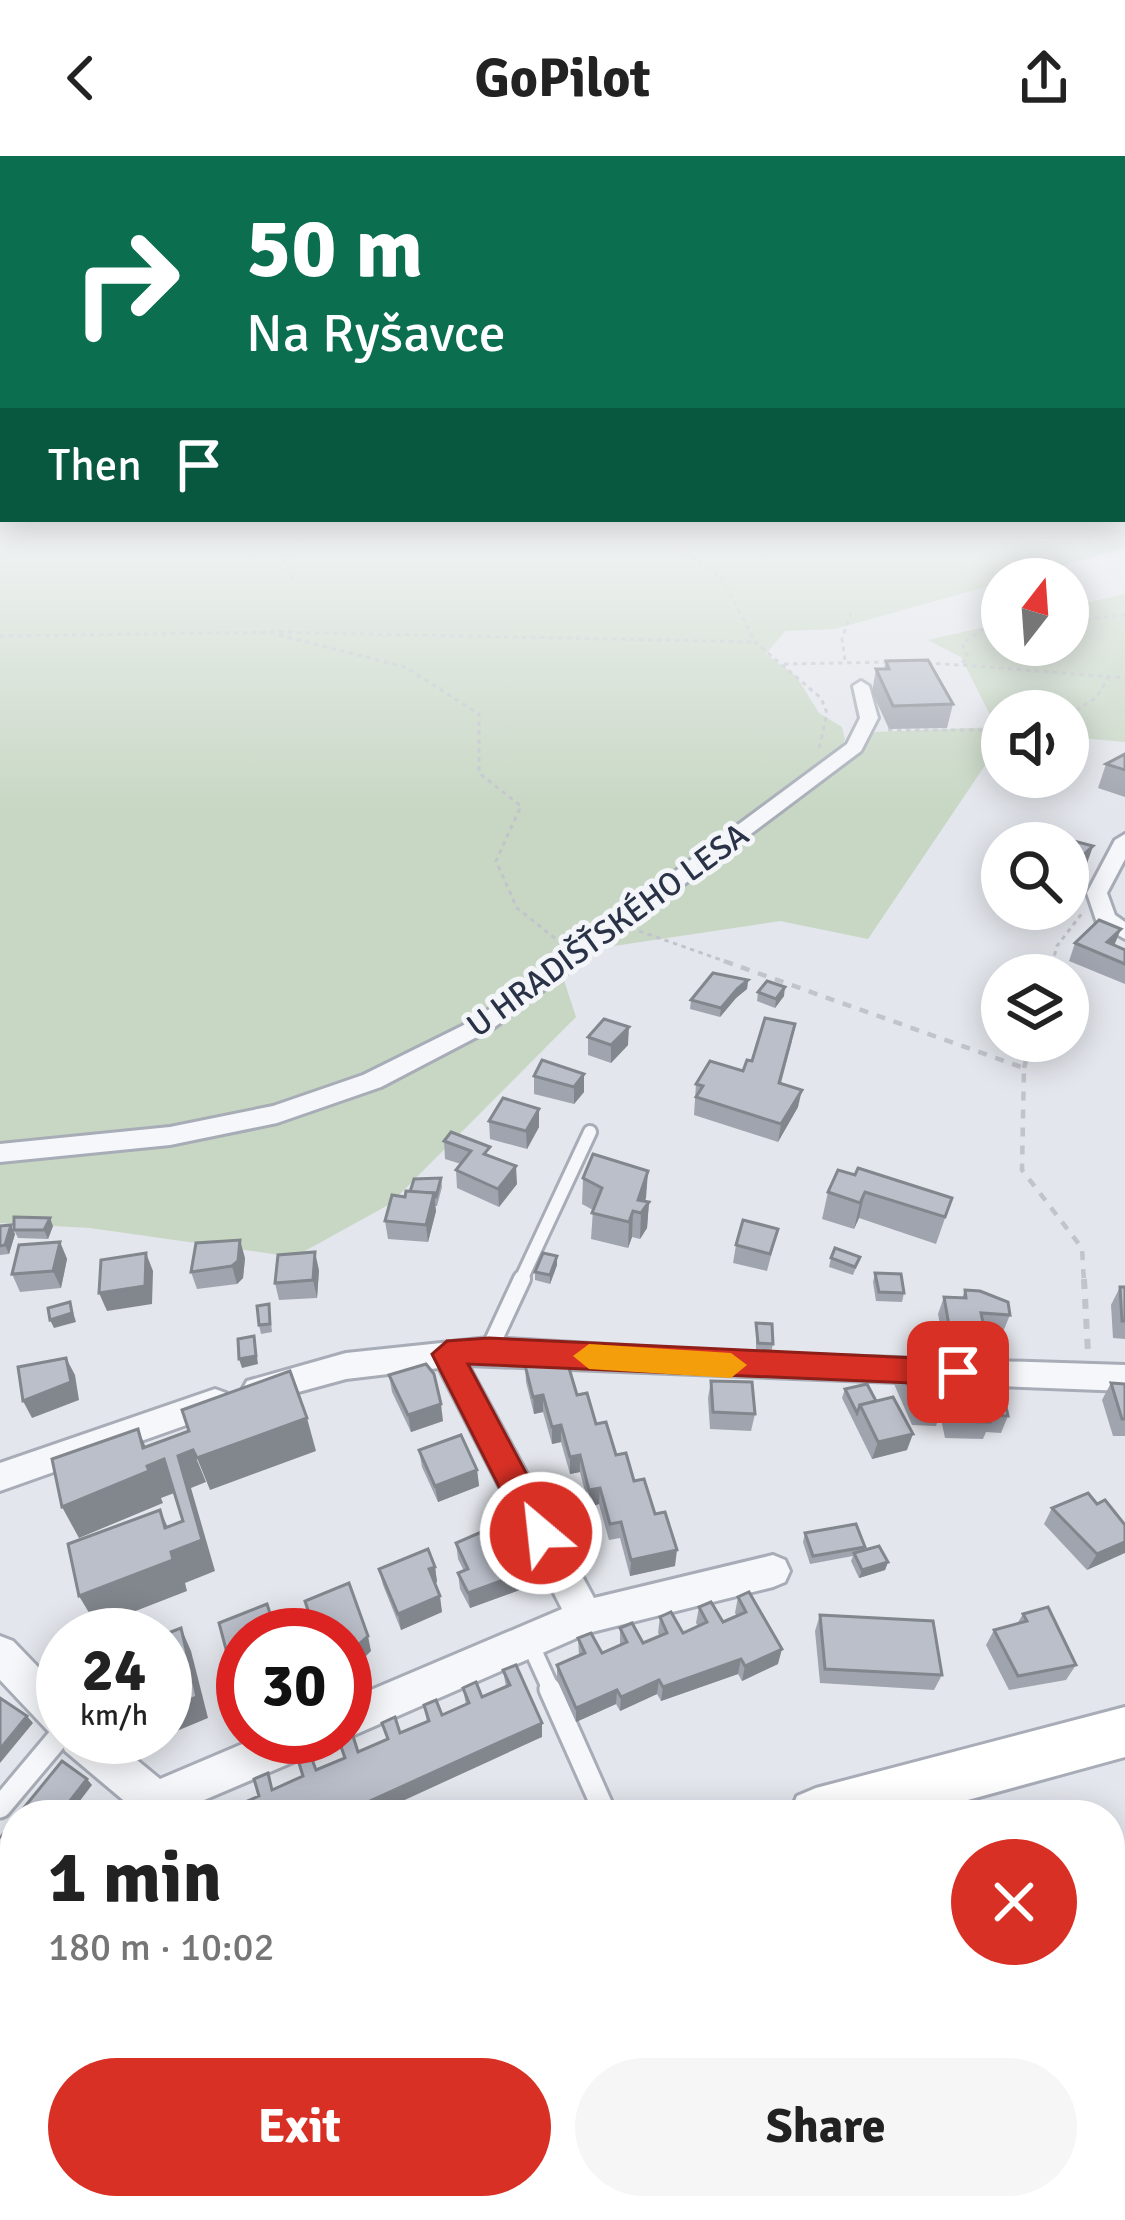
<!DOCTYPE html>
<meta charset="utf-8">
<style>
body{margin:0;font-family:Signika,sans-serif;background:#f6f6f6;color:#222;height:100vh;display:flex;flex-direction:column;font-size:45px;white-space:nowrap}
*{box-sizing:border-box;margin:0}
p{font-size:39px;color:#767676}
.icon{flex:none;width:66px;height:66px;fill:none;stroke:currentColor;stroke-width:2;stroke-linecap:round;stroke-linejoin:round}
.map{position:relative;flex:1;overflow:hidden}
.drawer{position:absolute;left:0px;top:1644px;width:1125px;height:420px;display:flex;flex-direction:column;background:#fff;border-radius:48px 48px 0 0;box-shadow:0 6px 30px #0003}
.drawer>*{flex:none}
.guide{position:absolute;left:0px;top:0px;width:1125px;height:366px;box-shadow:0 6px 30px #0003;background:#0b6e4f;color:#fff;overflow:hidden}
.needle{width:78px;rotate:17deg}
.controls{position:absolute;left:981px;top:402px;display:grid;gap:24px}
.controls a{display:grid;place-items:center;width:108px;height:108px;border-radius:50%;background:#fff;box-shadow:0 6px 30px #0003;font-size:60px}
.speed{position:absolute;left:36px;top:1452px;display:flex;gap:24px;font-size:60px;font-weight:700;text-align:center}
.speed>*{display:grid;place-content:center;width:156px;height:156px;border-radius:50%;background:#fff;box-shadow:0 6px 30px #0003;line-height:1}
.speed small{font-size:30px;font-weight:400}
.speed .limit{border:18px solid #d22;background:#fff;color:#111}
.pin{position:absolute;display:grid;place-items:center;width:102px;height:102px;color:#fff;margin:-51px;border-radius:24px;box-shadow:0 6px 18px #0006}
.me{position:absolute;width:132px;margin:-66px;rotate:332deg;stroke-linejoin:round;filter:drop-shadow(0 0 9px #0008)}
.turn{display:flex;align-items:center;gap:42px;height:252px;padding:0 48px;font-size:54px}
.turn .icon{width:156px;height:156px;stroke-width:2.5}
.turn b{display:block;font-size:84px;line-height:102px}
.then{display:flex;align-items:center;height:114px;padding:0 48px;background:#0003;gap:24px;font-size:45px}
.round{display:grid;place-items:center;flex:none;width:126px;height:126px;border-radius:63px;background:#f6f6f6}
.overview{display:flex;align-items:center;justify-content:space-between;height:204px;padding:0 48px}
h1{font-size:72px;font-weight:700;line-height:90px}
.button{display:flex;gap:24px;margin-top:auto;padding:24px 48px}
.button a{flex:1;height:138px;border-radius:72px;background:#d93025;color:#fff;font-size:48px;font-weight:700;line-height:138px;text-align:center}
.button a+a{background:#f6f6f6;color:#222}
header{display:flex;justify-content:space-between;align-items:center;height:156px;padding:0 48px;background:#fff;font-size:54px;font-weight:700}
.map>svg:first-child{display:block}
.green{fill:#c7d7c3}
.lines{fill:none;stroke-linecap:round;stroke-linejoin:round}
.lane-far2-casing{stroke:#a7acb7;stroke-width:18}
.lane-far1-casing{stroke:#a7acb7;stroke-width:22}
.lane-casing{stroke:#a7acb7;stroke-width:27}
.street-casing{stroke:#a7acb7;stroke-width:6}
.secondary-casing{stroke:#a7acb7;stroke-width:6}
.path-far2{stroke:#c1c4cb;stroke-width:3;stroke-dasharray:4.5 4.5;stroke-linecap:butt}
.path-far1{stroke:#c1c4cb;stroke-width:4.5;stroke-dasharray:9 9;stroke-linecap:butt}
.path{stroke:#c1c4cb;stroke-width:6;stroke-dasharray:10 10;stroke-linecap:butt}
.lane-far2{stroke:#f6f7fa;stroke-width:12}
.lane-far1{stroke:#f6f7fa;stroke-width:16}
.lane{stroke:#f6f7fa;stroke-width:21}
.street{fill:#f6f7fa;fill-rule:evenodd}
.secondary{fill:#fff;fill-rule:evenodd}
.wall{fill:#a0a4ae}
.shaded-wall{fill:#82868d}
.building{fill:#babfca;stroke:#82868d;stroke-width:3}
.route{fill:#d93025;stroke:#8d1f18;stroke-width:3}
.slow{fill:#f59e0b}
.labels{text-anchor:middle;stroke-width:10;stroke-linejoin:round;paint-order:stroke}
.street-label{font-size:33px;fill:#293246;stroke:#f3f5f9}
</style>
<header><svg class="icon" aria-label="back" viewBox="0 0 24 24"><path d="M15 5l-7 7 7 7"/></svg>GoPilot<svg class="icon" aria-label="share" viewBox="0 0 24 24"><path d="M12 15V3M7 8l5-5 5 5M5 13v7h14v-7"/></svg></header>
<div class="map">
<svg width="1125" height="2064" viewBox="0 0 1125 2064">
<rect width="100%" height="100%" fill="#e3e6ec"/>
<g class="green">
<path d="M0 369H1092L1125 376V392L835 473 785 475 766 498 796 520 819 557 842 571 845 584 831 601 649 741 557 803 576 861 390 1048 294 1101 90 1072 0 1067Z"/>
<path d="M1125 438V586L1068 581V555H1002V595L990 602 868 783 780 765 607 791 875 576 996 571 961 501 928 484 1002 467V489H1068V451Z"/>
<path d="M1110 2021 1125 2026V2064H550L557 2049H1110Z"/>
</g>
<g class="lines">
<g class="lane-far2-casing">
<path id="lane-far2" d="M520 1126 590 976"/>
</g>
<g class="lane-far1-casing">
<g id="lane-far1">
<path d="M489 1194 522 1123"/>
<path d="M529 1485 552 1536"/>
</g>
</g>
<g class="lane-casing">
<g id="lane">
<path d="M550 1533 606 1659"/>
<path d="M0 1651 63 1576"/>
</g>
</g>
<g class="street-casing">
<g id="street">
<path d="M1108 369H1125V376L1109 372Z"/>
<path d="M861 525 869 530 878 562 861 595 492 873 381 931 277 967 170 989 0 1006V988L170 971 273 950 363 919 476 863 847 588 860 562 853 530Z"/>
<path d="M1125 678V703L1107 737 1115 759 1125 766V783L1097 767 1087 737 1115 684Z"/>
<path d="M489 1182 742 1197 1125 1209V1235L468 1209 594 1442 773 1399 785 1404 790 1415 785 1426 773 1431 588 1477 345 1583 340 1581H345V1545L562 1453 439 1212 346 1223 258 1247 247 1243 242 1234 247 1225 346 1197Z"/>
<path d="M215 1233 226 1237 231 1246 226 1255 0 1335V1307Z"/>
<path d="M0 1480 13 1485 63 1537V1581H109L160 1623 259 1581H324L319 1595 169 1659H141L65 1595 60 1582 50 1577 0 1524Z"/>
</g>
</g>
<g class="secondary-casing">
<g id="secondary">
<path d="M1125 1551V1601L913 1659H789L797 1640 816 1632Z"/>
<path d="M15 2039V2049H88L82 2064H2Z"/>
</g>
</g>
<g class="path-far2">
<path d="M648 369 723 423 755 486 821 542 827 557 819 593"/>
<path d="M292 423 283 402 309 369"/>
<path d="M1068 465 1125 459"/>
<path d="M279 479 405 511 479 558V617L521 650 496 705 517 752 561 787"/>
<path d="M0 480 275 476 755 486"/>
<path d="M845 504 842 483 851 457"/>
<path d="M927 507 959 509 968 502 962 488 982 474 1002 472"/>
<path d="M784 508 891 506"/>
<path d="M963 509 1125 522"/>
<path d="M1068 559 1096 542 1109 520"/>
<path d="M888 574H1002"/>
<path d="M639 775 733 808"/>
<path d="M1052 808 1057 790 1083 756"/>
</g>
<g class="path-far1">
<path d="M724 805 1024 912 1022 1014 1082 1092 1084 1126"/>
<path d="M1049 819 1053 805"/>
<path d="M1024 912 1031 885"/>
</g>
<path class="path" d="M1084 1123 1088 1197"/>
<use href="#lane-far2" class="lane-far2"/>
<use href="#lane-far1" class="lane-far1"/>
<use href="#lane" class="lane"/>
<use href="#street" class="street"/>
<use href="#secondary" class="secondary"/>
</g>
<g class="wall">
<path d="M886 505 953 548 947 572 889 573 872 536 876 513H884Z"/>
<path d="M1125 598V641L1098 632 1106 608Z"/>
<path d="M1039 676 1093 690 1087 707 1068 725V687H1033Z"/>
<path d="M1026 753H1047L1044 758Z"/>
<path d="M1075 787 1114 789 1125 794V828L1069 805Z"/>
<path d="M748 824 747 833 736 842 720 861 690 853 691 844Z"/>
<path d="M758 836 784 840 775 852 757 845Z"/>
<path d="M588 881 628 889 611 907 588 899Z"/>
<path d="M792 885 781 927 798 951 778 986 694 959 696 928 743 915 752 905Z"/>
<path d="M584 918V936L574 948 534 938V920Z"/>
<path d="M489 965 539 971 527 993 490 983Z"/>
<path d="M444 985 491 1001 517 1028 499 1051 457 1032 456 1014 461 1008 445 1003Z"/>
<path d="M648 1015 645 1045 649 1046 647 1072 640 1083 632 1081 628 1092 591 1083 593 1054 582 1048 583 1022Z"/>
<path d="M855 1019 952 1042 936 1088 859 1062 854 1073 822 1063 828 1036Z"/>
<path d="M441 1022 442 1031 437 1050H435L436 1055 428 1086 388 1083 385 1065 405 1041 410 1036Z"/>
<path d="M0 1070 15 1078 9 1098 0 1099Z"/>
<path d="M53 1070 48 1083 18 1082 14 1074Z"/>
<path d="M778 1073 767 1115 733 1107 736 1089Z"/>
<path d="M60 1086 67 1103 61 1132 20 1136 12 1118Z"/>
<path d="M860 1101 853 1119 829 1111 831 1102Z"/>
<path d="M245 1102 243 1122 237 1128 197 1133 191 1116Z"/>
<path d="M557 1109 550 1128 535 1124V1116Z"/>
<path d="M319 1114 317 1142 279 1144 275 1127Z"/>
<path d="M875 1117 904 1137 902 1146 876 1145 873 1126Z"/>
<path d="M1120 1131H1125V1183L1113 1182 1111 1149Z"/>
<path d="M965 1134 1010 1159 1003 1176 985 1175 978 1194 944 1192 938 1158 944 1141 962 1142Z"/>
<path d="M269 1148 272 1176 261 1178 259 1169Z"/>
<path d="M756 1167 773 1188 771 1197 756 1196Z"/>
<path d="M525 1209 577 1239 655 1358 675 1410 630 1420 620 1382 609 1384 599 1348 589 1351 580 1316 570 1318 561 1286 552 1288 543 1256 534 1258 526 1226Z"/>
<path d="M900 1211 938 1234 942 1221 1008 1260 1001 1277 986 1276 983 1283 945 1282 940 1258 936 1270 912 1269 894 1228Z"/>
<path d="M389 1219 443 1265 411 1276 392 1236Z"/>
<path d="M711 1225 755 1258 751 1275 710 1273 708 1242Z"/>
<path d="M1111 1227 1125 1228V1280H1113L1102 1244Z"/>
<path d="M845 1233 876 1245 907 1294 872 1303 842 1242Z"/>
<path d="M419 1294 477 1314 479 1330 438 1346 422 1311Z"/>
<path d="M1097 1348 1125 1369 1087 1414 1044 1368 1052 1352Z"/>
<path d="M805 1377 865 1391 863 1394 888 1406 885 1414 859 1422 851 1405 853 1400 810 1408 803 1386Z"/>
<path d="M456 1387 528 1431 470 1452 460 1433 458 1417 464 1415 458 1403Z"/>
<path d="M435 1411 437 1426 435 1428 442 1456 401 1474 383 1429 379 1413Z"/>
<path d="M738 1441 778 1508 742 1525 738 1518 661 1545 657 1538 620 1555 616 1548 576 1566 557 1524V1509L579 1500 578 1482 602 1497 620 1489V1472L643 1487 660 1480 658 1477 660 1461 683 1477 698 1470 696 1467 699 1451 723 1466 737 1460 735 1457Z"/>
<path d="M1023 1458 1076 1509 1066 1524 1009 1534 986 1489 994 1474 1017 1468Z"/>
<path d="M820 1459 942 1519 934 1534 820 1527 815 1475Z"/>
<path d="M503 1514 542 1567V1581L274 1633 387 1583 382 1567 400 1577 427 1566 424 1549 442 1559 466 1549 463 1532 482 1541 506 1531Z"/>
</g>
<g class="shaded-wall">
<path d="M1093 690 1087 707 1068 725 1073 708Z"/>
<path d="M1121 773 1114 790 1107 786Z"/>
<path d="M748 824 747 833 736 842 720 861 721 852 737 833Z"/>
<path d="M785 831 784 840 775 852 776 843Z"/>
<path d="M629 871 628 889 611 907V889Z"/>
<path d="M584 918V936L574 948V931Z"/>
<path d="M802 934 798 951 778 986 781 968Z"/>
<path d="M539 953V971L527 993 526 975Z"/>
<path d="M516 1010 517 1028 499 1051 498 1033Z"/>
<path d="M648 1015 646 1042 641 1056 638 1044Z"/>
<path d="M865 1036 859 1062 854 1073 860 1047Z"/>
<path d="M434 1037 436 1055 428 1086 426 1069Z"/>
<path d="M649 1046 647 1072 640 1083 641 1057Z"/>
<path d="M633 1055 632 1081 628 1092 629 1066Z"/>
<path d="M50 1062 53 1070 48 1083 44 1074Z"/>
<path d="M11 1069 15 1078 9 1098 5 1089Z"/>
<path d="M240 1084 245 1102 243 1122 237 1128 232 1110Z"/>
<path d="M60 1086 67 1103 61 1132 53 1115Z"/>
<path d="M315 1096 319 1114 317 1142 313 1124Z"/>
<path d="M146 1097 153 1115 152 1148 107 1155 99 1137Z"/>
<path d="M557 1100V1109L550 1128V1119Z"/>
<path d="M70 1146 76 1166 54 1172 50 1164Z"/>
<path d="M254 1180 258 1208 242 1212 239 1203Z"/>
<path d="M66 1202 75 1219 79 1244 32 1262 23 1245Z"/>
<path d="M543 1239V1256L534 1258 533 1241Z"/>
<path d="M441 1248 443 1265 411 1276 408 1259Z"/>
<path d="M307 1262 316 1295 210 1334 197 1302Z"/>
<path d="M561 1269V1286L552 1288V1271Z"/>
<path d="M138 1273 153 1308 164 1303 177 1336 161 1342 163 1347 79 1382 62 1351 143 1292Z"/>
<path d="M913 1278 907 1294 872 1303 878 1286Z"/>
<path d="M193 1294 206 1326 191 1332 215 1415 185 1427 187 1435 97 1470 79 1440 165 1372 160 1354 174 1385 202 1384 178 1300Z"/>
<path d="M580 1299V1316L570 1318V1301Z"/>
<path d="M477 1314 479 1330 438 1346 435 1330Z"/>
<path d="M600 1332 599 1348 589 1351V1334Z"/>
<path d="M1125 1386V1397L1087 1414 1097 1398Z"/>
<path d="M677 1394 675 1410 630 1420 631 1404Z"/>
<path d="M888 1406 885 1414 859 1422 862 1414Z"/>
<path d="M435 1411 437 1426 431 1429 429 1413Z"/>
<path d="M528 1415V1431L470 1452 468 1437Z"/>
<path d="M440 1440 442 1456 401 1474 398 1458Z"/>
<path d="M181 1472 191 1495 208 1562 172 1577 165 1565V1554Z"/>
<path d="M368 1480 371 1495 363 1503 345 1508V1492Z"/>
<path d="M782 1493 778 1508 742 1525 745 1510Z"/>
<path d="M741 1503 738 1518 661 1545 663 1531Z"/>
<path d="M243 1507V1525L237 1527 231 1512Z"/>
<path d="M659 1524 657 1538 620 1555 621 1541Z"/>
<path d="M617 1534 616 1548 576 1566V1552Z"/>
<path d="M27 1560 33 1567 0 1607V1593Z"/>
<path d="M542 1567V1581L372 1659H339Z"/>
<path d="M87 1623 92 1629 69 1659H59Z"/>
<path d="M15 1749V1759L0 1770V1760Z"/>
<path d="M15 1868V1904L0 1916V1879Z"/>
</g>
<g class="building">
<path d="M928 504 953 548 893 550 876 513H889L886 505Z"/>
<path d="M1125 598V614L1106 608Z"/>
<path d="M1039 676 1093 690 1073 708 1068 707V687H1048L1034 683Z"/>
<path d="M1099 764 1121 773 1107 786 1125 794V808L1075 787Z"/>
<path d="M713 817 748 824 737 833 721 852 691 844Z"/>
<path d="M767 825 785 831 776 843 758 836Z"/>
<path d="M765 862 795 868 779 927 802 934 781 968 696 941 703 930 696 928 710 905 743 915 747 904 752 905Z"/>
<path d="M604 863 629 871 611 889 588 881Z"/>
<path d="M542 904 584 918 574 931 534 920Z"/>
<path d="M503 942 539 953 526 975 489 965Z"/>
<path d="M451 976 490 991 484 998 516 1010 498 1033 456 1014 471 995 444 985Z"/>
<path d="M593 998 648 1015 638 1044 649 1046 641 1057 633 1055 629 1066 592 1057 602 1032 583 1022Z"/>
<path d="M858 1012 952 1042 945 1061 865 1036 860 1047 828 1036 838 1014 855 1019Z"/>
<path d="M441 1022 436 1041H433L434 1037 410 1036 414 1023Z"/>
<path d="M406 1035 434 1037 426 1069 385 1065 392 1039 405 1041Z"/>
<path d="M14 1061 50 1062 44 1074H14Z"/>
<path d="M743 1064 778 1073 770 1098 736 1089Z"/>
<path d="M11 1069 5 1089 0 1090V1070Z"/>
<path d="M240 1084 238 1105 232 1110 191 1116 196 1087Z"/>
<path d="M60 1086 53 1115 12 1118 19 1089Z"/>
<path d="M835 1092 860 1101 855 1111 831 1102Z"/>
<path d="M315 1096 313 1124 275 1127 278 1099Z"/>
<path d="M146 1097 145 1130 99 1137 101 1104Z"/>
<path d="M543 1097 557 1100 550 1119 535 1116Z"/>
<path d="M875 1117 901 1118 904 1137 879 1136Z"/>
<path d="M1120 1131H1125V1165H1122Z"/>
<path d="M965 1134 980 1135 1008 1146 1010 1159 981 1157 985 1176 950 1175 944 1141 966 1142Z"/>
<path d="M70 1146 72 1157 50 1164 48 1152Z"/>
<path d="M269 1148 270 1168 259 1169 257 1150Z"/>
<path d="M756 1167 772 1168 773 1188 758 1187Z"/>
<path d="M254 1180 256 1200 239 1203 238 1183Z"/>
<path d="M66 1202 71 1226 23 1245 18 1211Z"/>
<path d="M566 1202 577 1239 587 1237 596 1268 606 1266 616 1299 626 1297 634 1325 644 1323 655 1358 665 1356 677 1394 631 1404 621 1366 610 1368 600 1332 589 1334 580 1299 570 1301 561 1269 552 1271 543 1239 533 1241 525 1209Z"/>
<path d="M426 1208 434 1218 441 1248 408 1259 389 1219Z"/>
<path d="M900 1211 933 1212 942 1253 918 1252Z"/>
<path d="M290 1215 307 1262 197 1302 193 1294 178 1300 202 1384 171 1396 173 1404 79 1440 68 1388 160 1354 165 1372 183 1365 164 1303 147 1310 149 1315 62 1351 52 1303 138 1273 143 1292 189 1275 182 1254Z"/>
<path d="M942 1221 1000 1223 1008 1260 989 1259 990 1266 951 1265Z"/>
<path d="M711 1225 752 1226 755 1258 713 1256Z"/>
<path d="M1111 1227 1125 1228V1263H1122Z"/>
<path d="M867 1228 876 1245 860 1249 857 1257 845 1233Z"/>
<path d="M893 1241 913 1278 878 1286 860 1249Z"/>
<path d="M461 1279 477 1314 435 1330 419 1294Z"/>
<path d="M1088 1337 1097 1348 1105 1344 1125 1369V1386L1097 1398 1052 1352Z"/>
<path d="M502 1367 528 1415 468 1437 458 1417 468 1413 456 1387Z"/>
<path d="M856 1368 865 1391 813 1400 805 1377Z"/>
<path d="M879 1390 888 1406 862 1414 854 1397Z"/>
<path d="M428 1393 435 1411 429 1413 440 1440 398 1458 379 1413Z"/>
<path d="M349 1427 368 1480 359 1488 345 1492V1479H316L305 1445Z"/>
<path d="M749 1436 782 1493 745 1510 741 1503 663 1531 659 1524 621 1541 617 1534 576 1552 557 1509 585 1497 578 1482 591 1477 602 1497 627 1486 620 1472 632 1467 643 1487 667 1477 660 1461 671 1456 683 1477 707 1466 699 1451 711 1446 723 1466 746 1456 738 1441Z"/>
<path d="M267 1448 277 1479H243V1507L231 1512 219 1467Z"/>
<path d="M1048 1451 1076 1509 1018 1520 994 1474 1027 1465 1023 1458Z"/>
<path d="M820 1459 933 1465 942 1519 825 1513Z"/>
<path d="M181 1472 197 1541 165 1554V1479H163Z"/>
<path d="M516 1509 542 1567 339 1659H215L259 1640 254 1623 268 1617 272 1634 303 1620 298 1604 310 1598 316 1614 345 1602 339 1585 353 1580 358 1596 388 1583 382 1567 395 1561 400 1577 429 1565 424 1549 436 1544 442 1559 469 1547 463 1532 476 1526 482 1541 510 1529 503 1514Z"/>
<path d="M0 1542 27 1560 0 1593Z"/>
<path d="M62 1605 87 1623 59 1659H18Z"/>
<path d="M78 1647 95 1659H68Z"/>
<path d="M15 1663V1690L1 1681Z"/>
<path d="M11 1711 15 1714V1749L0 1760V1718Z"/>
<path d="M8 1797 15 1812V1868L0 1879V1803Z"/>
</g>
<linearGradient id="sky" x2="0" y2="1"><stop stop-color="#89b3de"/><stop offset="0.56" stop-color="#f2f4f6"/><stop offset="1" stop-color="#f2f4f6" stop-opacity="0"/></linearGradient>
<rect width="1125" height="658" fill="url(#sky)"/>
<path class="route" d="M489 1182 958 1204 974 1216 958 1229 468 1208 558 1377 553 1388 541 1393 528 1388 432 1198 447 1185Z"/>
<path class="slow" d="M589 1188 731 1197 747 1209 731 1222 589 1213 573 1200Z"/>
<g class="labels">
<g class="street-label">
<text transform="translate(607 773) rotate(-36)" y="12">U HRADIŠŤSKÉHO LESA</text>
</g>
</g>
</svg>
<div class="controls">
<a><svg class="needle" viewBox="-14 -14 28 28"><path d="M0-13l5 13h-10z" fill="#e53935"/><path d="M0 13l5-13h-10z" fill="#767676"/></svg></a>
<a><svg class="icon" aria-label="sound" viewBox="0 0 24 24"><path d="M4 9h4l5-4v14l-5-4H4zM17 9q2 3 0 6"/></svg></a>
<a><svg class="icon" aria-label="search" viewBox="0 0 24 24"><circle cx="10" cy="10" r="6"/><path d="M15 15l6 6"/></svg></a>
<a><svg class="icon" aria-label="layers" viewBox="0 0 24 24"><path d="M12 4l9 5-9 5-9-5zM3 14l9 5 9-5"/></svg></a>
</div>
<div class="speed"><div>24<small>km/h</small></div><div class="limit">30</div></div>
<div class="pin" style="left:958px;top:1216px;background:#d93025"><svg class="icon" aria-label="arrive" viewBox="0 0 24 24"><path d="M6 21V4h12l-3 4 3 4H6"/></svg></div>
<svg class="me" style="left:541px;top:1377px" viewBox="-20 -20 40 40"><circle r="17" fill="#d93025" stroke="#fff" stroke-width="3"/><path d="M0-11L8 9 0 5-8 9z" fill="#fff"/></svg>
<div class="guide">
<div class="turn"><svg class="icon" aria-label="right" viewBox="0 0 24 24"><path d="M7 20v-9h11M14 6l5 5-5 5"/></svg><div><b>50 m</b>Na Ryšavce</div></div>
<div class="then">Then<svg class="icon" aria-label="arrive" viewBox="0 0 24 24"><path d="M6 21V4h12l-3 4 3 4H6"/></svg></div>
</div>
<section class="drawer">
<div class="overview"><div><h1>1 min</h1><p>180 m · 10:02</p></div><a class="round" style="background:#d93025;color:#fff"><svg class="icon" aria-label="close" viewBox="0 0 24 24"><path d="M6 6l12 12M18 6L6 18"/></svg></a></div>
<div class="button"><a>Exit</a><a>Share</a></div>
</section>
</div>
